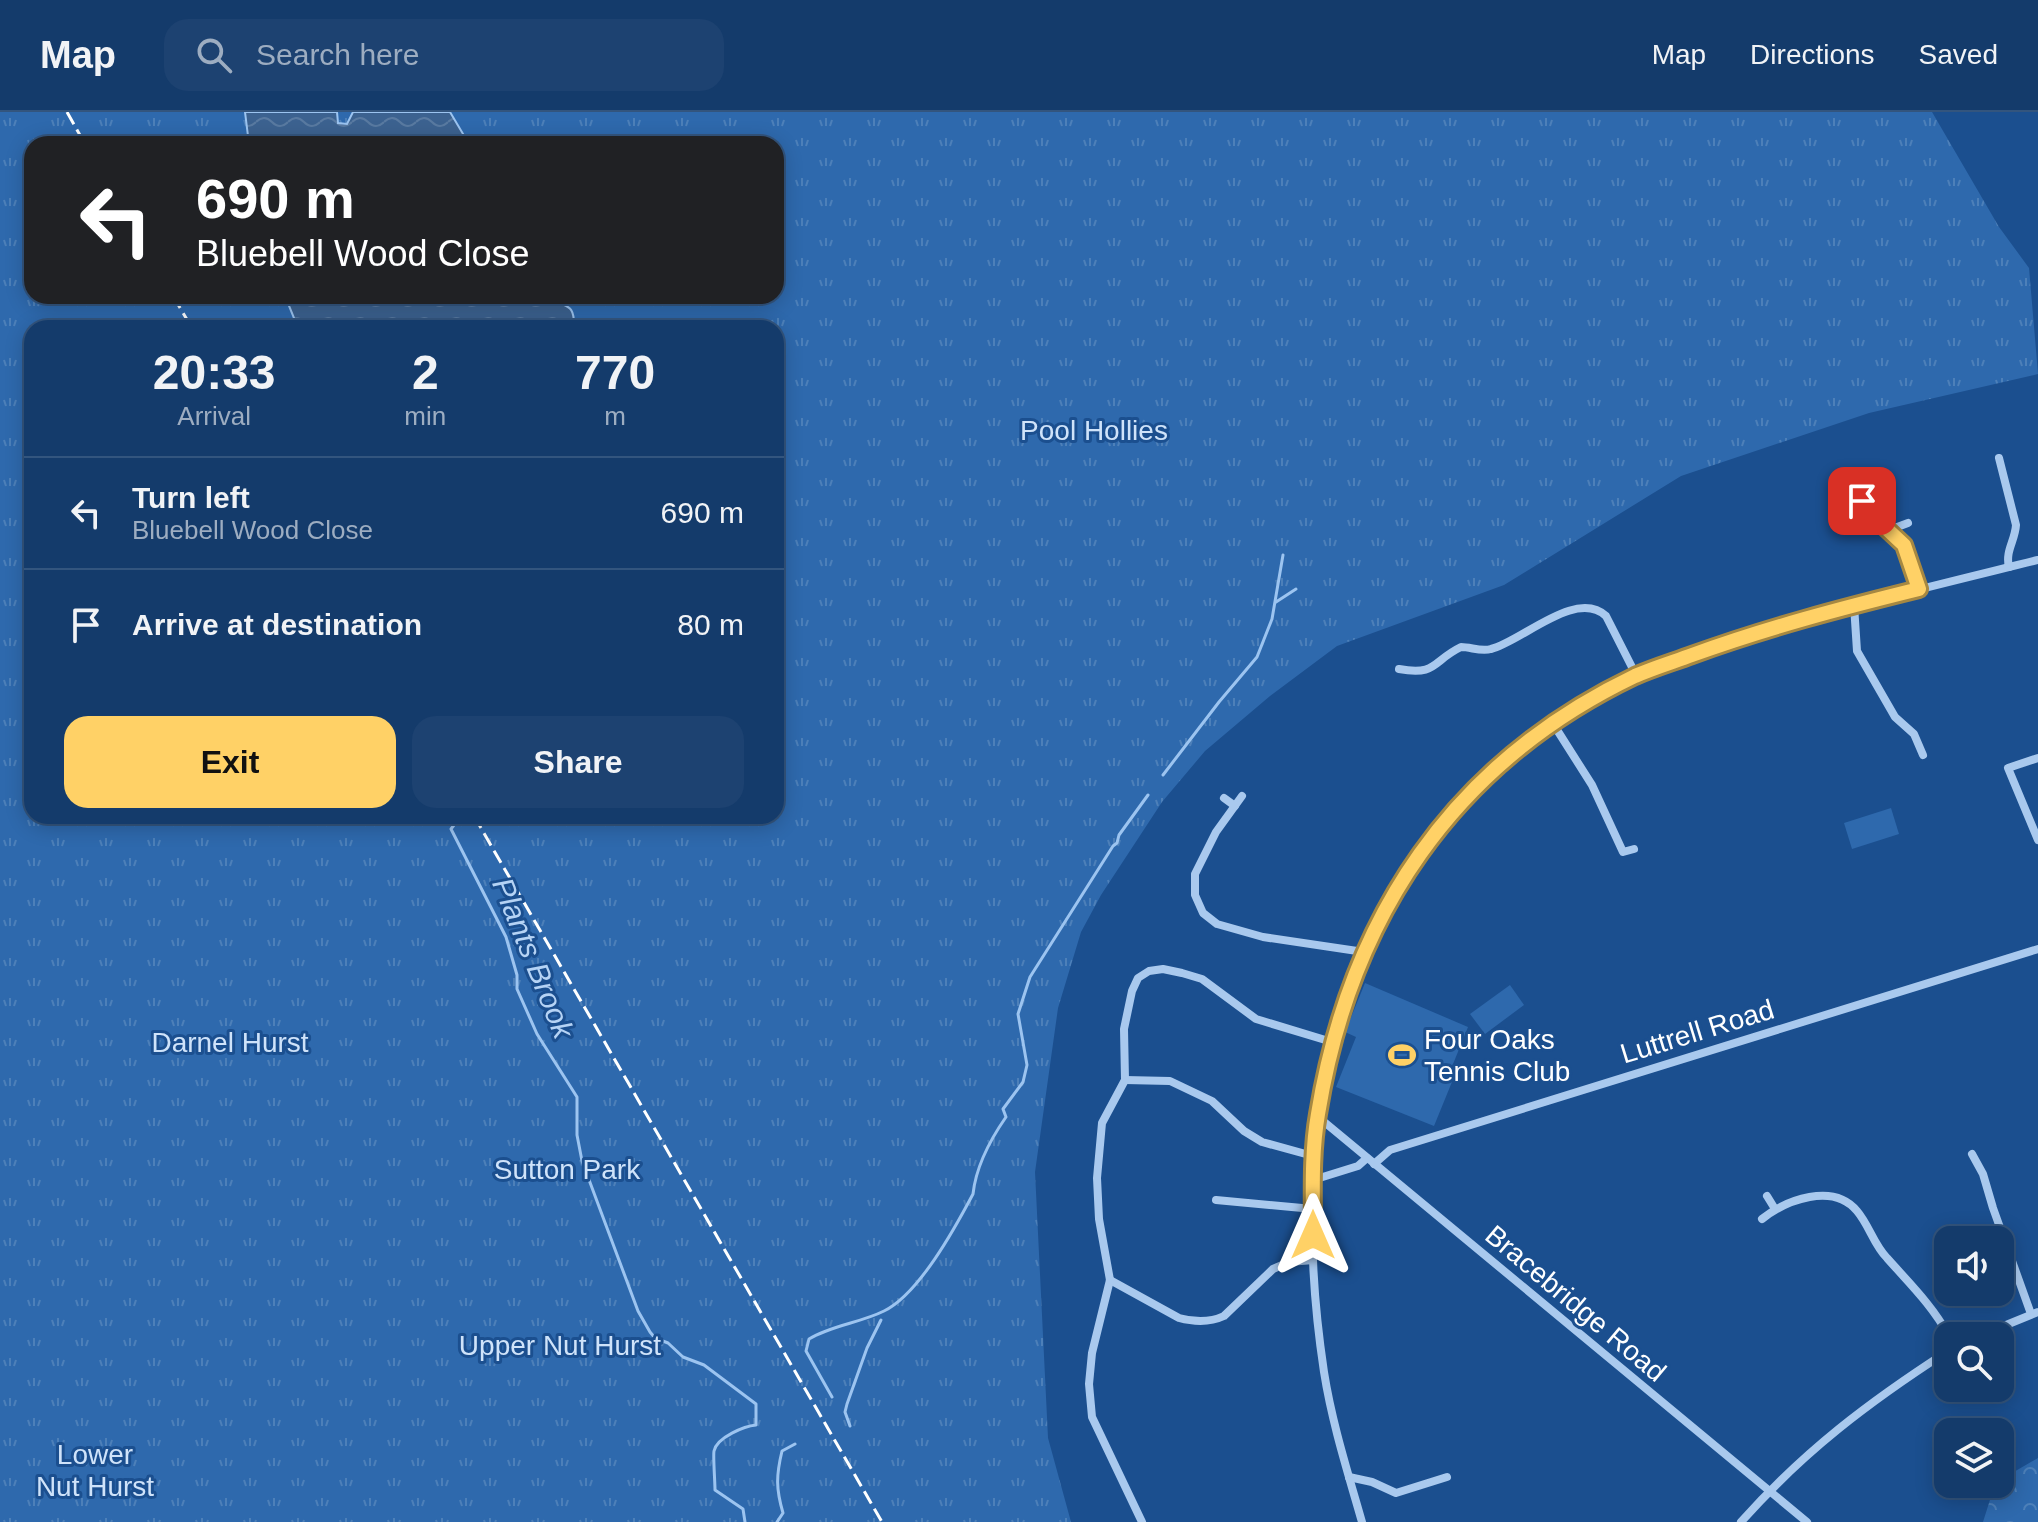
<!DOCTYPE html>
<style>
body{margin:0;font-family:Helvetica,sans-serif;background:#1d4271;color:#f1f3f6;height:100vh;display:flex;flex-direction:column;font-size:30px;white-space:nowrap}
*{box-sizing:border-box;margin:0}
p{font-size:26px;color:#9dadc1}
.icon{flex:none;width:44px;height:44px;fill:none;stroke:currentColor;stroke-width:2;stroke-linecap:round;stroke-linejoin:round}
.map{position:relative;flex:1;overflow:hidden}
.side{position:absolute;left:24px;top:208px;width:760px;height:504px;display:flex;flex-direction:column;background:#143b6b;border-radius:24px;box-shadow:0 4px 20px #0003,0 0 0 2px #33557e}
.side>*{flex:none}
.hud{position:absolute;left:24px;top:24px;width:760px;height:168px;border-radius:24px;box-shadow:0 4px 20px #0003,0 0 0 2px #33557e;background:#202124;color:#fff;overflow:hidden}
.tools{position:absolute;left:1934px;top:1114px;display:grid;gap:16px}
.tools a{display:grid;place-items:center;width:80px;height:80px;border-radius:16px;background:#143b6b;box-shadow:0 4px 20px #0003,0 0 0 2px #33557e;font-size:40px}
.pin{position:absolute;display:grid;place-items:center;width:68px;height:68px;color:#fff;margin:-34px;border-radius:16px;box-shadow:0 4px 12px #0006}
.me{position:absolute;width:88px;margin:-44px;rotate:0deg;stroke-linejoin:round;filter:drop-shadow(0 0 6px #0008)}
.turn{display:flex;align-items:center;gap:28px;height:168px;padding:0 40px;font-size:36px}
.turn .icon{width:104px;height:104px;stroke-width:2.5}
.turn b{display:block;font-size:56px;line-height:68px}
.eta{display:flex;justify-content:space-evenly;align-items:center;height:136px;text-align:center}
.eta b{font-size:48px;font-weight:700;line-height:56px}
.primary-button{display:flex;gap:16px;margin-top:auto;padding:16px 40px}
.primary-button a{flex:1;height:92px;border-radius:24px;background:#ffd166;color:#111;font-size:32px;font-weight:700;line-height:92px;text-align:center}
.primary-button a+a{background:#1d4271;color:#f1f3f6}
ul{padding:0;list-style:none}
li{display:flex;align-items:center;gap:24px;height:112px;padding:0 40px;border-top:2px solid #33557e}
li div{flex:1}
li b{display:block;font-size:30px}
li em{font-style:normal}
header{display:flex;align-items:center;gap:48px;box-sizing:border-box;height:112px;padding:0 40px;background:#143b6b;border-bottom:2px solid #33557e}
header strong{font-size:38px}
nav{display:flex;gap:44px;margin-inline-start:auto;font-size:28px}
.search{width:560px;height:72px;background:#1d4271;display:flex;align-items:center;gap:20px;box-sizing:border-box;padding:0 28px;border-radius:24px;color:#9dadc1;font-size:30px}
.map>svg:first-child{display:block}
.grass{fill:#2e69ad}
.forest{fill:url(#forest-crowns)}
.park{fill:url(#park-tufts);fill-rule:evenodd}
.water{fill:url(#water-waves);stroke:#9cc4f0;stroke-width:2}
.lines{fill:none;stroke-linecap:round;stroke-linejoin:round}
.stream{stroke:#9cc4f0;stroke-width:3}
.minor{stroke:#a9c9ee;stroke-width:8}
.rail{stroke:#fff;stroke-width:3;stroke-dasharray:14 6;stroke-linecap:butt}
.route-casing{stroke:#a68842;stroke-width:20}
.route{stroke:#ffd166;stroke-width:14}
.labels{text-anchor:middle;stroke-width:6;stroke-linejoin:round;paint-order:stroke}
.park-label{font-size:28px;fill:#cfe3fa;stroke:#1b4f8f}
.street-label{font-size:28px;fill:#fff;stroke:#1b4f8f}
.poi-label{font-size:28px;fill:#fff;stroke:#1b4f8f;text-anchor:start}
.water-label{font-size:30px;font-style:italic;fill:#b5d3f5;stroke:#1b4f8f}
</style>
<header>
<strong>Map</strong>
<div class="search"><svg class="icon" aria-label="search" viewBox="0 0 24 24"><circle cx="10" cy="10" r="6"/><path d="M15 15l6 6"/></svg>Search here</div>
<nav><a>Map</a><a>Directions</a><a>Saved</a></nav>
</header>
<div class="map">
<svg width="2038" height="1410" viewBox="0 0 2038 1410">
<defs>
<pattern id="forest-crowns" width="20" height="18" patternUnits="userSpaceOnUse" patternTransform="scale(2)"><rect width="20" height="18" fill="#2e69ad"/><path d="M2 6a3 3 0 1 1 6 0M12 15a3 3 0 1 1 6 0" fill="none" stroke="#4d80b9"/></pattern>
<pattern id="park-tufts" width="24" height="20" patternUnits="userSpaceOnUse" patternTransform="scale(2)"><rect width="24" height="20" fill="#2e69ad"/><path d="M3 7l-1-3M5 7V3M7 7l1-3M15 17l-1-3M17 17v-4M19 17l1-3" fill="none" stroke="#4d80b9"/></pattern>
<pattern id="water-waves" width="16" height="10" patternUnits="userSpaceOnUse" patternTransform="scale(2)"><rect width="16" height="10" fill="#3c6290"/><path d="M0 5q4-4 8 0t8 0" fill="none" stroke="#597aa1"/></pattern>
</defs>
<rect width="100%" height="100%" fill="#1b4f8f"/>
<g class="grass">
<path d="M1891 696 1899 722 1852 737 1844 711Z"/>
<path d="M1365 871 1468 915 1449 962 1454 965 1434 1014 1336 975 1356 925 1345 920Z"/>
<path d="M1510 873 1524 893 1485 922 1470 902Z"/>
</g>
<path class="forest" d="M2038 1346V1410H1983L1995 1372H2000V1368Z"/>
<path class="park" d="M0 0H1932L1999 115 2029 156 2038 262 1869 301 1681 364 1504 473 1337 534 1270 584 1205 639 1162 690 1101 783 1081 820 1058 896 1035 1060 1048 1326 1071 1410H0ZM32 32H776V184H32ZM32 216H776V704H32Z"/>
<g class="water">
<path d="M245 0H337L338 11 347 12 353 0H450L469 32H249Z"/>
<path d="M285 184H549C563 198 575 187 574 216H298Z"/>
</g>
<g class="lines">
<g class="stream">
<path d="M1276 490 1296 477"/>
<path d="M1163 663 1219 590 1257 545 1272 507 1283 443"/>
<path d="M454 713 451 717 506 825 517 863V877L537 922 577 985V1023L582 1049 638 1199 650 1220 655 1226 668 1231 683 1245 704 1253 756 1292V1313C745 1314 717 1325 714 1339 713 1344 715 1370 715 1378L743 1397 745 1410"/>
<path d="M832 1285 806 1239 809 1227C832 1213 860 1211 884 1199 919 1182 955 1116 973 1082 976 1054 990 1028 1006 1005L1003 997 1023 970 1027 953 1018 902 1030 865 1113 734 1117 731 1119 723 1148 683"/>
<path d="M850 1314 845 1300 847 1292 867 1236 881 1208"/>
<path d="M777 1410 783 1401C776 1377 776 1364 782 1339L795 1332"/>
</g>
<g class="minor">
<path d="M1999 346 2016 413C2015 429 2005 439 2009 455"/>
<path d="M1858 372C1857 403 1892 412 1906 435 1913 447 1915 464 1919 477"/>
<path d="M1832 376 1858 382"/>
<path d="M1889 418 1908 411"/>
<path d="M1854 493 1857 539 1895 605 1914 622 1923 643"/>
<path d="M1399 557C1437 564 1432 549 1461 535 1471 535 1481 540 1491 537 1521 530 1576 476 1606 504L1636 563"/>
<path d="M1552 610 1592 673 1623 740 1634 737"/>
<path d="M2038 646 2008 656 2038 728"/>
<path d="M1242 684 1216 720 1195 762V783L1203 801 1217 812 1263 825 1364 840"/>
<path d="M1224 686 1235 694"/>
<path d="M1125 968 1170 969 1212 989 1244 1019 1262 1030 1313 1044"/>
<path d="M1317 1004 1807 1410"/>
<path d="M1972 1042 1983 1062 1993 1096 2031 1202"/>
<path d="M1374 1052 1390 1038 2038 837"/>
<path d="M1313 1068 1358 1054 1367 1046"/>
<path d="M1767 1084 1775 1097"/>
<path d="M1216 1088 1313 1097"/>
<path d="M1762 1107C1786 1088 1833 1070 1857 1099 1869 1113 1874 1133 1887 1146 1910 1172 1932 1193 1949 1224"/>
<path d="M1110 1168 1179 1206C1194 1210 1209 1211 1224 1204L1273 1157 1289 1150 1313 1148"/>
<path d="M1979 1224 2038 1200"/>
<path d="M1349 1365 1372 1370 1396 1381 1447 1365"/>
<path d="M1142 1410 1092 1305 1089 1272 1092 1241 1110 1168 1099 1107 1097 1066 1102 1011 1125 968 1124 917 1132 879 1138 866 1149 859 1163 857 1182 861 1202 867 1256 907 1332 930"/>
<path d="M1362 1410C1348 1361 1332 1311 1324 1260 1290 1035 1323 805 1505 650 1521 636 1536 620 1554 609 1579 593 1607 578 1634 565 1676 544 1728 529 1773 516 1861 491 1949 470 2038 448"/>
<path d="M1741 1410C1804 1339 1869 1290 1948 1239"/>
</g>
<g class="rail">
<path d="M67 0 85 32"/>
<path d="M173 184 192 216"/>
<path d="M474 704 882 1410"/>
</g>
</g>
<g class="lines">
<g class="route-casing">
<path id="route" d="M1313 1123C1313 1083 1311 1042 1318 1002 1350 805 1453 651 1635 564 1653 556 1673 550 1692 543 1766 516 1842 496 1919 477L1904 433 1873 404 1862 389"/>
</g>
<use href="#route" class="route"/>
</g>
<defs>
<g id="stadium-bare" transform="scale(2.16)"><path d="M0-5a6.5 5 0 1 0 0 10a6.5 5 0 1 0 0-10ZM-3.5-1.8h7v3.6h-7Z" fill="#ffd166" stroke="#1b4f8f" stroke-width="2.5" paint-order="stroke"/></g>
</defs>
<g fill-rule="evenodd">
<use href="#stadium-bare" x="1402" y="943"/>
</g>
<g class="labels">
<g class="park-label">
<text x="1094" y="328">Pool Hollies</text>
<text x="230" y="940">Darnel Hurst</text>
<text x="567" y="1067">Sutton Park</text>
<text x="560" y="1243">Upper Nut Hurst</text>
<text x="95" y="1352">Lower<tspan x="95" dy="32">Nut Hurst</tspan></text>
</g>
<g class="street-label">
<text transform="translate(1697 919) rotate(-17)" y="10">Luttrell Road</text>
<text transform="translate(1576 1191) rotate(40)" y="10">Bracebridge Road</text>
</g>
<g class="poi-label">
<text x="1424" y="937">Four Oaks<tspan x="1424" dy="32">Tennis Club</tspan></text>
</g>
<g class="water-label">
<text transform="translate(533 846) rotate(68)" y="10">Plants Brook</text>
</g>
</g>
</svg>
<div class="tools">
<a><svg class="icon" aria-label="sound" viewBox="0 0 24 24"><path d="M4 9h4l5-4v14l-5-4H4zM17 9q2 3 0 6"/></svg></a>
<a><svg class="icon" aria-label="search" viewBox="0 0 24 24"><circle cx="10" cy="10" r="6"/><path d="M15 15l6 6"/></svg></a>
<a><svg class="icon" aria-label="layers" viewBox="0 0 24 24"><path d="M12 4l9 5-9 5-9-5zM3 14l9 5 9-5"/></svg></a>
</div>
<div class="pin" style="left:1862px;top:389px;background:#d93025"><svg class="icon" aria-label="arrive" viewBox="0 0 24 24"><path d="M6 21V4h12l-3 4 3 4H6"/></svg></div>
<svg class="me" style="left:1313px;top:1123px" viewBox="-20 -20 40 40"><path d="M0-17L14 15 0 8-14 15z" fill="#ffd166" stroke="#fff" stroke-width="4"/></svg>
<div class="hud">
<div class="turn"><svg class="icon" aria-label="left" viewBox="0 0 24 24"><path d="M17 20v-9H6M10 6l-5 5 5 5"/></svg><div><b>690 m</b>Bluebell Wood Close</div></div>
</div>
<section class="side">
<div class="eta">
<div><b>20:33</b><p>Arrival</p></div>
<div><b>2</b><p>min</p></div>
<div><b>770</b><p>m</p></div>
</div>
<ul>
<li><svg class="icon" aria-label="left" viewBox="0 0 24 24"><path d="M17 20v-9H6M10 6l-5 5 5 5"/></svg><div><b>Turn left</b><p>Bluebell Wood Close</p></div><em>690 m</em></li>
<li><svg class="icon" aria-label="arrive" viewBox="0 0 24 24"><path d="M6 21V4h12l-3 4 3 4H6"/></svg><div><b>Arrive at destination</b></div><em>80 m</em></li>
</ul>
<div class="primary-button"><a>Exit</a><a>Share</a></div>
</section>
</div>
